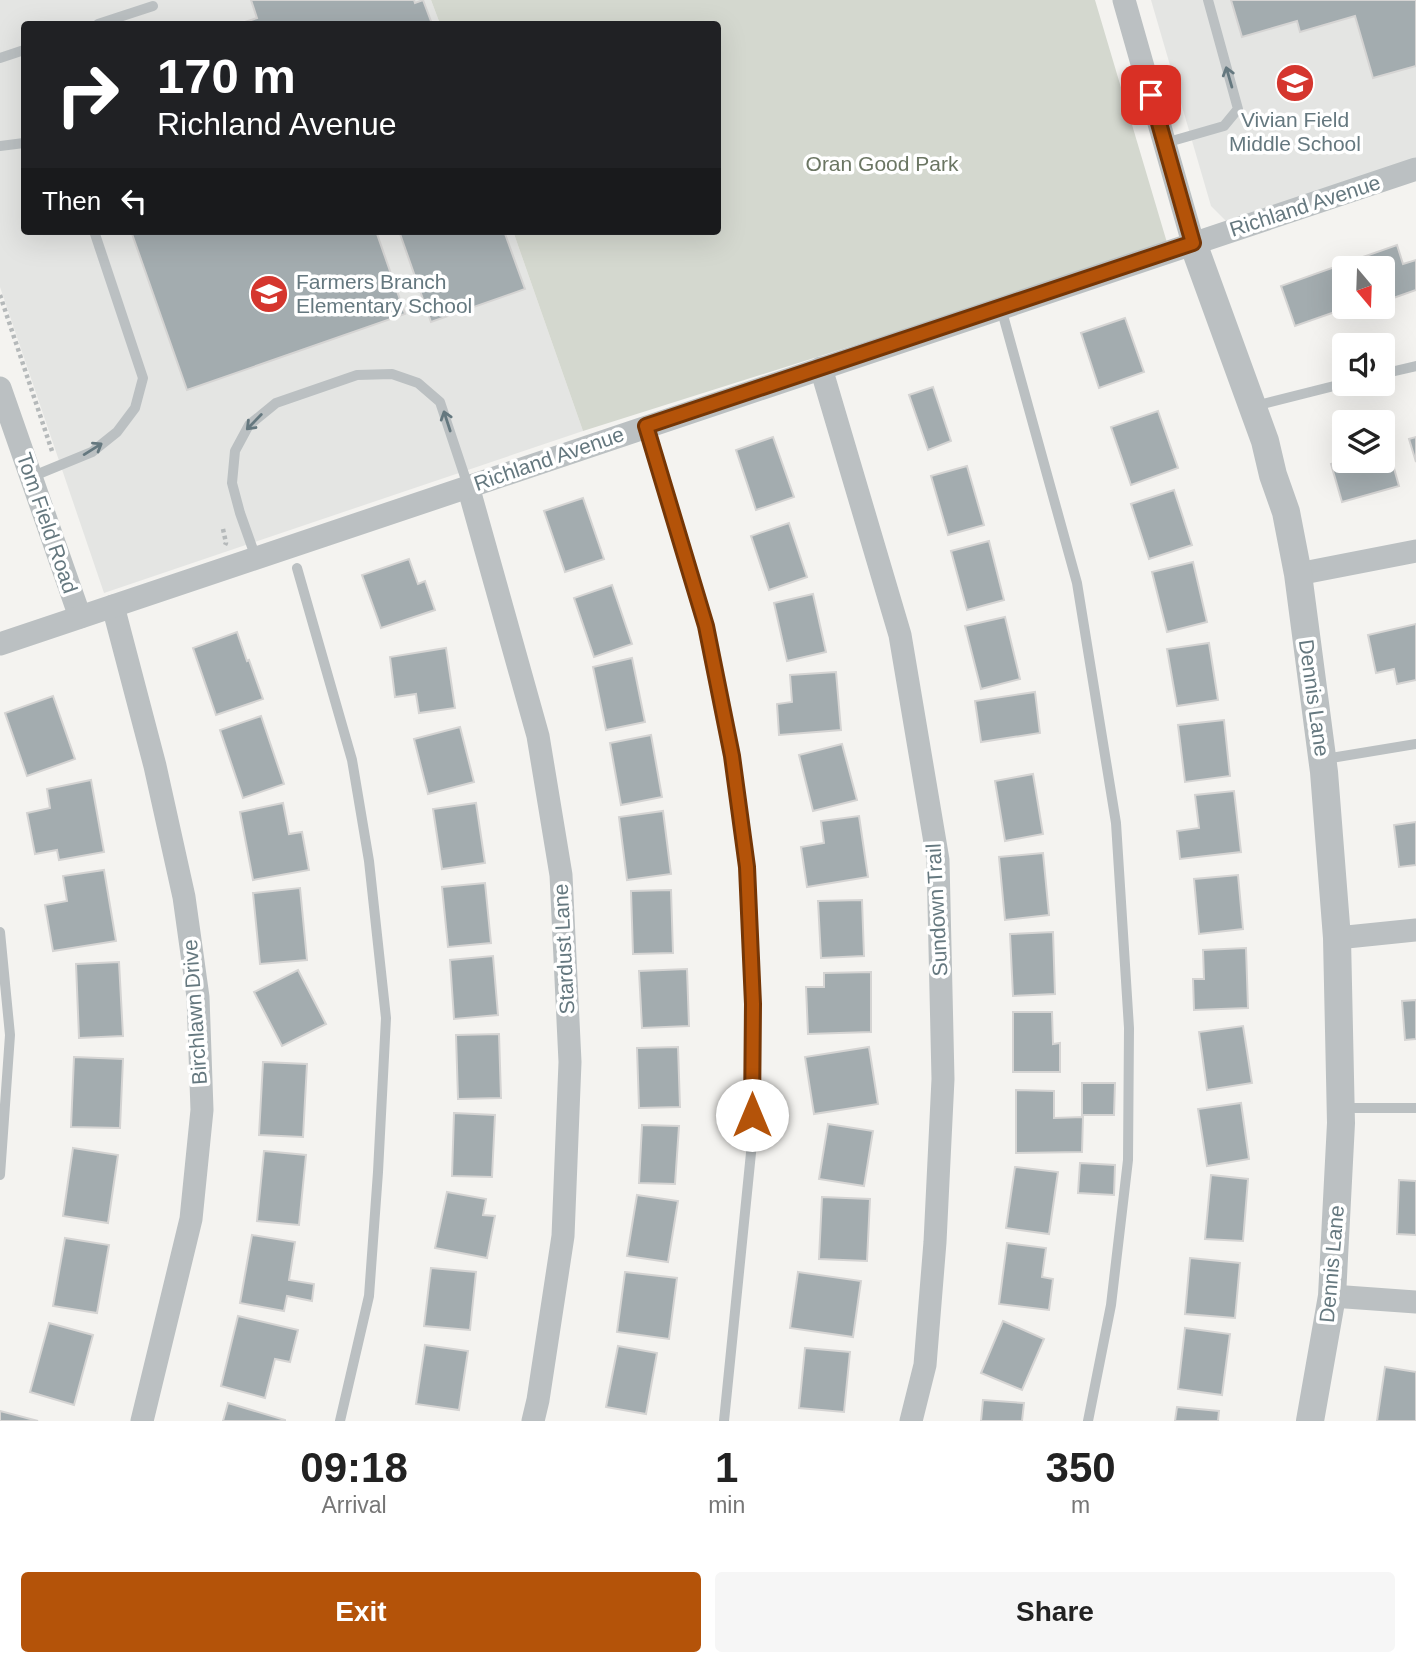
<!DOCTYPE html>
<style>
body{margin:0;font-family:Helvetica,sans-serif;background:#f6f6f6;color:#222;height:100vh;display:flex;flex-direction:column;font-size:26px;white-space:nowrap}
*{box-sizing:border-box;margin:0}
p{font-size:23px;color:#767676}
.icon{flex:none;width:38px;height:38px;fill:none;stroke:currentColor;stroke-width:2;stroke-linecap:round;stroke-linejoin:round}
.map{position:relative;height:1421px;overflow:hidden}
.panel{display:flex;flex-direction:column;background:#fff;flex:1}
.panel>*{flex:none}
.guide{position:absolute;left:21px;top:21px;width:700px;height:214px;border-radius:7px;box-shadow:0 7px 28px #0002;background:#202124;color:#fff;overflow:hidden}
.needle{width:46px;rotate:161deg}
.fabs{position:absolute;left:1332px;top:256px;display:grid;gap:14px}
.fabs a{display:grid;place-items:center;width:63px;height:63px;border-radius:7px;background:#fff;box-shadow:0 7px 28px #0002;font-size:35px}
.pin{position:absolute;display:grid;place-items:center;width:60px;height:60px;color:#fff;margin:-30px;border-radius:14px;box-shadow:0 4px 10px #0006}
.me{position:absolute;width:77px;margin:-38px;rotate:0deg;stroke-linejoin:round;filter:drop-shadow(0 0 5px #0008)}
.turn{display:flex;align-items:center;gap:24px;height:147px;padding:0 21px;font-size:32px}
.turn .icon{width:91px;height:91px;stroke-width:2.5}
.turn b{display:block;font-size:49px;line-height:60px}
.then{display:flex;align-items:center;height:66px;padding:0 21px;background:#0003;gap:14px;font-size:26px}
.eta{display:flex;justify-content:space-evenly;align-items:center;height:119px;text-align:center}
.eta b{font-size:42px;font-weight:800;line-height:49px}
.cta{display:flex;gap:14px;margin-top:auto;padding:14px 21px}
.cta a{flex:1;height:80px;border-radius:7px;background:#b45309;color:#fff;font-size:28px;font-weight:800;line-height:80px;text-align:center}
.cta a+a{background:#f6f6f6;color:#222}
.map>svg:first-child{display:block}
.built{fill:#e4e5e3}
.green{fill:#d4d8cf}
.building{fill:#a3acaf;stroke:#d5d4d3;stroke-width:2}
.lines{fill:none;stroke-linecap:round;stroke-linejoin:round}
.path{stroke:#b5b9ba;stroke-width:4.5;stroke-dasharray:3.5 3.5;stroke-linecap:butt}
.service{stroke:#bbc0c2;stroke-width:10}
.minor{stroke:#bbc0c2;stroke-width:23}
.tertiary{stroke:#bbc0c2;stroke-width:28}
.oneway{stroke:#65787f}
.route-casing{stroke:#753606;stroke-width:18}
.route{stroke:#b45309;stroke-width:12}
.labels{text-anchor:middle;stroke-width:7;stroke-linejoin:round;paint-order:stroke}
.poi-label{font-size:21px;fill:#65787f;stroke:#fff}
.park-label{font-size:21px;fill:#6b7663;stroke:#fff}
.street-label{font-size:21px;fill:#65787f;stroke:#fff}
</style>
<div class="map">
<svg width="1416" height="1421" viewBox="0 0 1416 1421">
<rect width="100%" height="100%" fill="#f4f3f0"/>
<g class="built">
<path d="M0 0H431L440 24H24V231H513L583 431 104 593 0 287Z"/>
<path d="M1151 0H1416V165L1232 227 1211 206Z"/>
</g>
<path class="green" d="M431 0H1095L1168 246 583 431 513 231H718V24H440Z"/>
<g class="building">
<path d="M251 0H414L415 3 423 0 432 24H243L242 23 257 18Z"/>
<path d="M1231 0H1416V66L1373 78 1355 16 1300 32 1297 21 1242 37Z"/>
<path d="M131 231H376L405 314 187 390Z"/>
<path d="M399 231H504L525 289 431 322Z"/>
<path d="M1397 245 1403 264 1416 260V290L1382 302V268H1366L1363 257Z"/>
<path d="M1343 264 1344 268V306H1352L1295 326 1281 286Z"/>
<path d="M1125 318 1144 372 1099 388 1081 333Z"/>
<path d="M933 387 951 441 928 450 909 395Z"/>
<path d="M1158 411 1178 468 1131 485 1111 427Z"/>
<path d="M773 437 794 497 756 510 736 450Z"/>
<path d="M1416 437V462L1409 439Z"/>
<path d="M1388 447 1399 486 1342 502 1331 464 1345 460H1382V449Z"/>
<path d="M967 466 984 525 948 535 931 476Z"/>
<path d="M1174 490 1192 545 1149 559 1131 504Z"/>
<path d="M583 498 604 559 565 572 544 511Z"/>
<path d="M789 523 807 577 769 590 751 536Z"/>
<path d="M989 541 1004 600 967 610 951 551Z"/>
<path d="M409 559 418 584 425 581 435 610 381 628 362 575Z"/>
<path d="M1193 562 1207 622 1167 632 1152 572Z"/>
<path d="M612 585 632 644 594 657 574 598Z"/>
<path d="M813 594 826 652 787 661 774 603Z"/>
<path d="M1005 617 1020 679 981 689 965 626Z"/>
<path d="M1416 624V680L1397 684 1394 669 1376 673 1368 635Z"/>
<path d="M237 632 247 661 249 660 263 699 216 715 193 648Z"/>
<path d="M1209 643 1218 700 1177 706 1167 649Z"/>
<path d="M446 648 455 708 419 713 416 694 395 697 390 657Z"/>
<path d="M632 658 645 722 606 730 593 667Z"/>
<path d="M836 672 841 730 779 735 777 704 792 702 790 675Z"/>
<path d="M1035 692 1040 733 981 742 975 701Z"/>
<path d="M53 696 75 759 27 776 5 713Z"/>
<path d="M261 716 284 784 243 798 220 730Z"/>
<path d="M1224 720 1230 776 1185 782 1178 725Z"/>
<path d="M460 727 474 782 428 794 414 739Z"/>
<path d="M651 735 662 797 621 805 610 743Z"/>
<path d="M842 744 857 800 813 811 799 755Z"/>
<path d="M1033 774 1043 834 1005 841 995 781Z"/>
<path d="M91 780 104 852 59 860 57 850 35 854 27 813 50 808 47 789Z"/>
<path d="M1234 791 1241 852 1180 859 1177 831 1199 828 1195 795Z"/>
<path d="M283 803 289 834 302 832 309 870 253 880 240 812Z"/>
<path d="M476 803 485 863 442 869 433 809Z"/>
<path d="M663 811 671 874 627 880 619 817Z"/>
<path d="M859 816 868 877 807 887 801 847 824 843 821 821Z"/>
<path d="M1416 822V865L1399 867 1394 825Z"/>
<path d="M1043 853 1049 915 1005 920 999 857Z"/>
<path d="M104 870 116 941 53 951 45 905 67 901 63 876Z"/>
<path d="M1238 875 1243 929 1199 934 1194 879Z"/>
<path d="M485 883 491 943 448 947 442 887Z"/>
<path d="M300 888 307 960 260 964 253 893Z"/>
<path d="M671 890 673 953 633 954 631 891Z"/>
<path d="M862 900 864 956 821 958 818 901Z"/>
<path d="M1053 932 1055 994 1013 996 1010 934Z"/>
<path d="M1246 948 1248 1008 1194 1010 1193 979H1204L1203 950Z"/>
<path d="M493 956 498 1015 454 1019 450 960Z"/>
<path d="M119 962 123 1036 79 1038 76 964Z"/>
<path d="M687 969 689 1026 642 1028 639 971Z"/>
<path d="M298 970 326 1024 282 1046 254 992Z"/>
<path d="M871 972V1032L808 1034 806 987H824V973Z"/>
<path d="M1416 1000V1039L1405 1040 1402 1001Z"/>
<path d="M1013 1012H1052L1053 1044 1060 1043V1072H1013Z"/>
<path d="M1243 1026 1252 1083 1207 1090 1199 1032Z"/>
<path d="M499 1034 501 1098 458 1099 456 1035Z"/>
<path d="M678 1047 680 1107 639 1108 637 1048Z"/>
<path d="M869 1047 878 1104 814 1114 805 1057Z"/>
<path d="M74 1057 123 1059 120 1128 71 1127Z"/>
<path d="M263 1062 307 1064 303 1137 259 1135Z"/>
<path d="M1082 1083H1115L1114 1115H1082Z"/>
<path d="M1016 1090 1054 1091V1118L1083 1117 1082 1152 1016 1153Z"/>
<path d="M1241 1103 1249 1159 1207 1166 1198 1109Z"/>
<path d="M454 1113 495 1115 492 1177 452 1176Z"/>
<path d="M828 1124 873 1131 864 1186 819 1179Z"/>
<path d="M642 1125 679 1126 675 1184 639 1183Z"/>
<path d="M73 1148 118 1155 108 1223 63 1216Z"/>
<path d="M264 1151 306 1155 299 1225 257 1221Z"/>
<path d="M1080 1163 1115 1165 1114 1195 1078 1193Z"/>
<path d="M1015 1167 1058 1172 1049 1234 1006 1228Z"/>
<path d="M1211 1175 1248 1179 1243 1241 1205 1239Z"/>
<path d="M1399 1180 1416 1181V1235L1397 1234Z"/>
<path d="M447 1192 486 1199 483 1215 495 1216 487 1258 435 1248Z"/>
<path d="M637 1195 678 1201 668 1262 627 1256Z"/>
<path d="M822 1197 870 1199 867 1261 819 1259Z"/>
<path d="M252 1235 295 1242 289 1280 314 1284 312 1301 287 1296 284 1311 240 1303Z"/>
<path d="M65 1238 109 1245 97 1313 53 1306Z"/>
<path d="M1007 1243 1046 1248 1042 1277 1053 1279 1049 1310 999 1304Z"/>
<path d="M1190 1258 1240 1263 1235 1318 1185 1314Z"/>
<path d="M431 1268 476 1272 470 1330 424 1326Z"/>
<path d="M625 1272 677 1278 669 1339 617 1332Z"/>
<path d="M798 1272 861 1281 853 1337 790 1328Z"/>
<path d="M238 1316 298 1330 290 1362 275 1359 265 1398 221 1386Z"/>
<path d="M1003 1321 1044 1339 1022 1390 981 1373Z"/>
<path d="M49 1323 93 1335 74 1405 30 1392Z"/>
<path d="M1185 1328 1230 1334 1222 1395 1178 1389Z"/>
<path d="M425 1345 468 1351 459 1410 416 1404Z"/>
<path d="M618 1346 657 1353 646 1414 606 1407Z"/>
<path d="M805 1348 850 1352 844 1412 799 1408Z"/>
<path d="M1385 1367 1416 1372V1421H1377Z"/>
<path d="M983 1400 1024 1403 1022 1421H981Z"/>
<path d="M228 1403 285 1420V1421H223Z"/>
<path d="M1177 1407 1219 1411 1218 1421H1175Z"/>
<path d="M0 1411 38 1421H0Z"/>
</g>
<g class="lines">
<g class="path">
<path d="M0 295 52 451"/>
<path d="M223 529 226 543 225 545"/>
</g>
<g class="service">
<path d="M98 24 153 6"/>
<path d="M0 58 24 50"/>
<path d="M1165 143 1224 126 1238 109 1208 0"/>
<path d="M0 146 24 143"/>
<path d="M1001 308 1077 583 1116 823 1129 1028 1128 1160 1111 1305 1088 1421"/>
<path d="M1382 374 1416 366"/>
<path d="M1255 406 1346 383"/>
<path d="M646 426 706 626 732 756 747 867 753 1004 752 1143 724 1421"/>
<path d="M31 477 92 452 117 432 135 408 143 378 94 231"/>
<path d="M256 558 240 513 232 483 235 451 249 425 276 403 357 375 392 374 418 383 440 402 468 486"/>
<path d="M297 568 352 760 369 861 386 1018 378 1172 369 1296 340 1421"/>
<path d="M1325 759 1416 744"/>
<path d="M0 932 10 1035 0 1175"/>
<path d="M1341 1108H1416"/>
</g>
<g class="minor">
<path d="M1124 0 1193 243"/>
<path d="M821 368 900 635 938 860 943 1079 935 1242 925 1365 911 1421"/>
<path d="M0 388 80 617"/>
<path d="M468 486 538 736 561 875 570 1062 563 1236 538 1400 533 1421"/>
<path d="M1298 574 1416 551"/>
<path d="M113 606 155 766 184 897 198 997 202 1110 191 1219 142 1421"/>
<path d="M0 644 1416 169"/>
<path d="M1337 938 1416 930"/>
<path d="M1332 1296 1416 1302"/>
</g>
<path class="tertiary" d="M1193 243 1265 441 1273 475 1286 512 1298 574 1324 772 1337 938 1341 1123 1332 1296 1310 1421"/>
</g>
<defs><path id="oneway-shaft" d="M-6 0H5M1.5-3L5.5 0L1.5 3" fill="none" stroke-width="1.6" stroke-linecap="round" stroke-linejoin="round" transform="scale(1.75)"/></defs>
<g class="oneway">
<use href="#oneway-shaft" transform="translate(1229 77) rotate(-106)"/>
<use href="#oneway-shaft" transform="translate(447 421) rotate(-108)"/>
<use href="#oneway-shaft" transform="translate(254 422) rotate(134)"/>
<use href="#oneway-shaft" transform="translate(93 449) rotate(-32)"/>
</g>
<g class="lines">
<g class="route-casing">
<path id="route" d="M752 1115 753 1004 747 867 732 756 706 626 646 426 1193 243 1151 95"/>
</g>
<use href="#route" class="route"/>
</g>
<defs>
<g id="school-disc" transform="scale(2.0125)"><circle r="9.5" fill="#d5362e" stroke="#fff"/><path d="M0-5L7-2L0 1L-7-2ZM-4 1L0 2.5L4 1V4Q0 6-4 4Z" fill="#fff"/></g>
</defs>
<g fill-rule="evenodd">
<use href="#school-disc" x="1295" y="83"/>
<use href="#school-disc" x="269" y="294"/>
</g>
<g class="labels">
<g class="poi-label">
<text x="1295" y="127">Vivian Field<tspan x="1295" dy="24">Middle School</tspan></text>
<text x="296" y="289" text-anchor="start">Farmers Branch<tspan x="296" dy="24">Elementary School</tspan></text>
</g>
<g class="park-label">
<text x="882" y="171">Oran Good Park</text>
</g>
<g class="street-label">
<text transform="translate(1305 206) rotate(-18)" y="7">Richland Avenue</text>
<text transform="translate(549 459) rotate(-19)" y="7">Richland Avenue</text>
<text transform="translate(47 523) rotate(71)" y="7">Tom Field Road</text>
<text transform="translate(1314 698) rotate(82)" y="7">Dennis Lane</text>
<text transform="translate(937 910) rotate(-93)" y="7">Sundown Trail</text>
<text transform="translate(564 949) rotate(-93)" y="7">Stardust Lane</text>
<text transform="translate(195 1012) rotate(-94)" y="7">Birchlawn Drive</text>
<text transform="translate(1332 1264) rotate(-85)" y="7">Dennis Lane</text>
</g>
</g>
</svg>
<div class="fabs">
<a><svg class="needle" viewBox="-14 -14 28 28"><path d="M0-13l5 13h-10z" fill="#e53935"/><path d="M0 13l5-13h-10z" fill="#767676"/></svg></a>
<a><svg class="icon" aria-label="sound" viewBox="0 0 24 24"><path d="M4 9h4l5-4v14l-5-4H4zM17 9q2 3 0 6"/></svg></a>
<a><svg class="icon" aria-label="layers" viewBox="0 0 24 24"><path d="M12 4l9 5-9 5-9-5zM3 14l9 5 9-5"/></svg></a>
</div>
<div class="pin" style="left:1151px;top:95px;background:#d93025"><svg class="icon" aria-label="arrive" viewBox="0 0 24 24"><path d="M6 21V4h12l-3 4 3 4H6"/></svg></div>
<svg class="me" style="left:752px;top:1115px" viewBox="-20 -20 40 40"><circle r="19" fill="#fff"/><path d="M0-13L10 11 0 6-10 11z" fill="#b45309"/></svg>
<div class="guide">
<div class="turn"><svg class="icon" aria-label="right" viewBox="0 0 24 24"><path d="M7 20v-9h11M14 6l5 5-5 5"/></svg><div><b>170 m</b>Richland Avenue</div></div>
<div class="then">Then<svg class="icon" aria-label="left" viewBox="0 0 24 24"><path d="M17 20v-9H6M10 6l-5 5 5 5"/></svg></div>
</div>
</div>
<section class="panel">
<div class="eta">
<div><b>09:18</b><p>Arrival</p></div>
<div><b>1</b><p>min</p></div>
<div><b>350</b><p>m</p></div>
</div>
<div class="cta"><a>Exit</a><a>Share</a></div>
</section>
